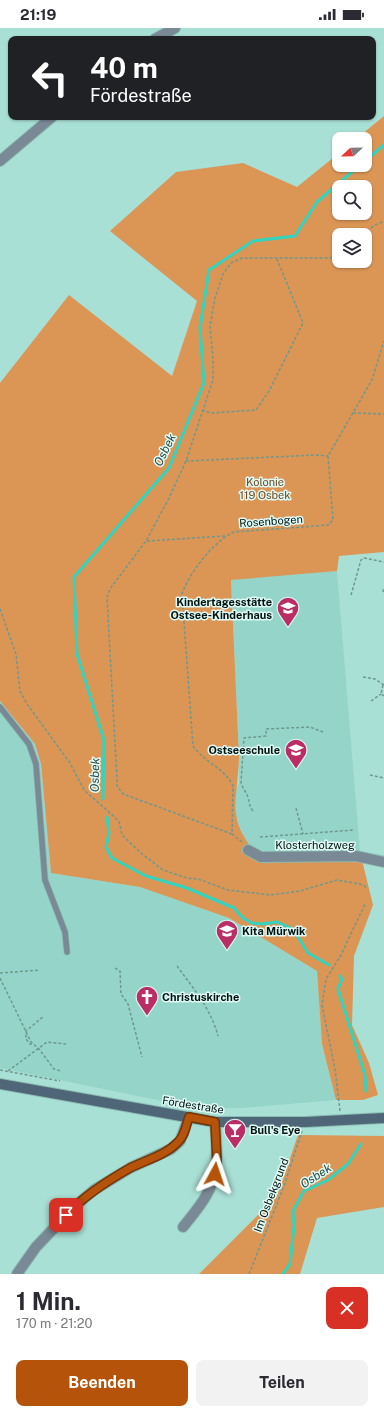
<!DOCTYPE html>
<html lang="de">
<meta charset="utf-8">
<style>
body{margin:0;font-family:"Public Sans",sans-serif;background:#f2f2f3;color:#2b2b33;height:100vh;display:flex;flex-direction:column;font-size:15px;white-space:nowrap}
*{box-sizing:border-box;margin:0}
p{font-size:13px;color:#7c7c81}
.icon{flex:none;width:22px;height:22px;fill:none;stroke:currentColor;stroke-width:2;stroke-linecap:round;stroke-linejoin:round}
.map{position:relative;height:1246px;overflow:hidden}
.drawer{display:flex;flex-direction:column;background:#fff;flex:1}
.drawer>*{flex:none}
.guide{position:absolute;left:8px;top:8px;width:368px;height:84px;border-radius:8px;box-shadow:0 1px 3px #0004;background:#202124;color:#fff;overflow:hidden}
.needle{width:26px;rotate:248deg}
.buttons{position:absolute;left:332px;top:104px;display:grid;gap:8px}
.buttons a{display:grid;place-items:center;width:40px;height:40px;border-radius:8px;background:#fff;box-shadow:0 1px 3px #0004;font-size:20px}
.pin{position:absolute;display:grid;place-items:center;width:34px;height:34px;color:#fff;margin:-17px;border-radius:8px;box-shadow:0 2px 6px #0006}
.me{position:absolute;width:44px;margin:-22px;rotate:5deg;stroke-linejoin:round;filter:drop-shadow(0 0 3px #0008)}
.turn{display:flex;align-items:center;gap:14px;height:84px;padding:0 16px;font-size:18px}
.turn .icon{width:52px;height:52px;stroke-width:2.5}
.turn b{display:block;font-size:28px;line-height:34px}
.round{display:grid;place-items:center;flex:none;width:42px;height:42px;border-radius:8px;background:#f2f2f3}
.overview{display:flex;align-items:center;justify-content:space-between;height:68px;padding:0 16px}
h1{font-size:24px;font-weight:700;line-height:30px}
.action{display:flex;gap:8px;margin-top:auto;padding:8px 16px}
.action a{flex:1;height:46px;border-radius:8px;background:#b45309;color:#fff;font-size:16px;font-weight:700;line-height:46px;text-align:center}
.action a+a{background:#f2f2f3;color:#2b2b33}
.status{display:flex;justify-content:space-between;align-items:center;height:28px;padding:0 20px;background:#fff;direction:ltr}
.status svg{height:11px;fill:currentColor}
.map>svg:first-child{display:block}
.built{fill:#95d5c9}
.green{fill:#db9554;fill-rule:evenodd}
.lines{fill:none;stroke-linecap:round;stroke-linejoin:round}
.stream{stroke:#32d4c0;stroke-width:3}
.service-casing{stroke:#8bbbb2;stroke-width:7}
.minor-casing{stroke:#8bbbb2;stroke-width:12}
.tertiary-casing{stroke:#8bbbb2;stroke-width:12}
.secondary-casing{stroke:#8bbbb2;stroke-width:12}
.path{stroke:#6e9890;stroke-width:1.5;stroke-dasharray:3 2;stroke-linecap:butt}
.service{stroke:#7a8996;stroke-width:5.5}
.minor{stroke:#7a8996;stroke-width:10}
.tertiary{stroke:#7a8996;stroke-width:10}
.secondary{stroke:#4f6678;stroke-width:10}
.route-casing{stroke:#753606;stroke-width:10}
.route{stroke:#b45309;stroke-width:7}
.labels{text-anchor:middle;stroke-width:3;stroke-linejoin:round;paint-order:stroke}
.park-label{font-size:11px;fill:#714821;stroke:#dffaf5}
.street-label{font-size:11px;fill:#001310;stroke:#dffaf5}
.poi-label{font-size:11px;font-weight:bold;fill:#001310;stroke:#dffaf5;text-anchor:start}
.water-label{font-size:12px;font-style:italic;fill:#2b4a45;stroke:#dffaf5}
</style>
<div class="status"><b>21:19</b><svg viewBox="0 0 49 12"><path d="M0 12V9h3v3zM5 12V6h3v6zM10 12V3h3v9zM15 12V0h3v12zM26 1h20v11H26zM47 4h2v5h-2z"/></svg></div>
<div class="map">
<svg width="384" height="1246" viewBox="0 0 384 1246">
<rect width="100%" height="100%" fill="#a9e0d5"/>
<g class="built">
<path d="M337 543 360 824 256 825 246 813 236 791 235 765 239 754V729L231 551Z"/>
<path d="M0 673 35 716 41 736 51 845 140 859 229 890 317 943 322 1016 336 1072 241 1080H197L0 1040Z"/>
</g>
<g class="green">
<path d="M384 88V524L339 528 337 543 231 552 239 729C238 772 225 789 256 825L360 824 373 877 354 928 352 997 369 1035 378 1067 363 1072H336L322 1016 317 943 229 890 140 859 51 845 41 736 35 716 0 673V355L69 267 172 348 197 273 110 203 176 144 243 135 297 159 339 125V137H365V111H356ZM339 159H365V185H339ZM339 207H365V233H339Z"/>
<path d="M298 1107 384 1108V1179L317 1190 300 1246H199L277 1168Z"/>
</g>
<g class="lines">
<g class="stream">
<path d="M365 133 384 117"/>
<path d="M103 771 104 712 77 626 74 549 169 440 204 355 200 300 209 242 253 213 295 208 317 174 360 137"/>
<path d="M107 789 109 805 106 819 112 830 146 848 187 860 234 880 243 890 252 895 262 896 277 894 293 901 308 925 329 937"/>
<path d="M340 948 342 951 338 961 365 1047 366 1063"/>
<path d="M283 1246 290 1236 294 1198 293 1183 304 1163 328 1152 348 1136 361 1116"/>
</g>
<g class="service-casing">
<path id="service" d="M0 679 29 716 36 736 45 852 65 904 67 924"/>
</g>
<g class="minor-casing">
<g id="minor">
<path d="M248 822 261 829 356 828 384 834"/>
<path d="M183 1199C218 1157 219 1147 215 1094"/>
<path d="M17 1246 36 1219 75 1178 94 1162 130 1140 171 1121 180 1113 189 1089"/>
</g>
</g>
<g class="tertiary-casing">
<g id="tertiary">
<path d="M155 11 175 0"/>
<path d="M0 133 52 89"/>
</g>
</g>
<g class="secondary-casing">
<path id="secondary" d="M0 1056 215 1094H305L384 1090"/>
</g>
<g class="path">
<path d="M365 208 373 198 384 193"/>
<path d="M202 382 211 385 256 382 269 363 303 295 277 231"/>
<path d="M353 385 384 386"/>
<path d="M186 433 317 427 328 428"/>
<path d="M147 513 225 508"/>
<path d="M383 564 384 559"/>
<path d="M351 567 361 532 364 530 384 534"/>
<path d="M0 581 16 626 20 663 27 676 70 735 84 762 119 793 122 807 141 825 163 842 187 850 198 851 228 862 271 867 300 863 337 852 360 856 368 860"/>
<path d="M363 649 375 651 384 657"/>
<path d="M383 657 381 666 384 668"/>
<path d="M371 673 381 666"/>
<path d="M370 747 384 750"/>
<path d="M296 780 303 806"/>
<path d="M253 783C249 778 250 776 248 770 247 764 242 761 241 754L244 710 266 708V701L310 699 323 704"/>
<path d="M232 806 123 766 117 758V752L107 569 110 561 146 513 169 470 186 433 213 352V330L210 298 215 270 223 246 231 235 242 230H330L339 226"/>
<path d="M260 809 354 802"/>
<path d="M242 814 232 806 233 758C226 741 204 734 193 718L182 566C189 545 214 513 234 504L328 497 333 492 328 428 372 352 384 313"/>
<path d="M177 938C193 960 211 981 218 1008"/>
<path d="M115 940 120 943 121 966 128 976 142 1029"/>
<path d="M0 945 40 942"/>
<path d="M0 950 31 1014 39 1021 54 1041 61 1043"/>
<path d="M32 1016H30L26 1011V1003L44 988"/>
<path d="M0 1042 60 1053"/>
<path d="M8 1043 47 1014 66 1016"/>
<path d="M340 1083 335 1041 322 977 326 951 341 927 365 876"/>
<path d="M249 1246 284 1158 302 1103"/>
</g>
<use href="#service" class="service"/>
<use href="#minor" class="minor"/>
<use href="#tertiary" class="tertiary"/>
<use href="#secondary" class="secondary"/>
</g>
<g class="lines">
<g class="route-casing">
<path id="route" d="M66 1187C84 1168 107 1153 130 1140 146 1132 166 1127 178 1114 185 1108 186 1097 189 1089L215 1094 217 1134 215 1146"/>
</g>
<use href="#route" class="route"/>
</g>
<defs>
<g id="school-pin" transform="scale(1.15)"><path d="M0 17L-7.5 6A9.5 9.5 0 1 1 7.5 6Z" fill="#ba2e65" stroke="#dffaf5"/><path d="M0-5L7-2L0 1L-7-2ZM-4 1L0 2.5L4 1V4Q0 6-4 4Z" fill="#fff"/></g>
<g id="church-pin" transform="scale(1.15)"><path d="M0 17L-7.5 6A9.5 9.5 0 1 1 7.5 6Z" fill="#ba2e65" stroke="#dffaf5"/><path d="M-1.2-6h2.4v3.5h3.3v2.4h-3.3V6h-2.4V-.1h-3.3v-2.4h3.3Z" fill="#fff"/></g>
<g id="bar-pin" transform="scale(1.15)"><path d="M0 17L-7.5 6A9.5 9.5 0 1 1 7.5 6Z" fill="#ba2e65" stroke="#dffaf5"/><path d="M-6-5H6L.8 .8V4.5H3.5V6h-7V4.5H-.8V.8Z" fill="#fff"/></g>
</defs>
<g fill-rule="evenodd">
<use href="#school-pin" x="288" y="580"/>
<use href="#school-pin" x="296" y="722"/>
<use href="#school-pin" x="227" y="903"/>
<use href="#church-pin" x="147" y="969"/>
<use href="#bar-pin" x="235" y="1102"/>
</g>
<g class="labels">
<g class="park-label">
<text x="265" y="458">Kolonie<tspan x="265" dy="13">119 Osbek</tspan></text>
</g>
<g class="street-label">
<text transform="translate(271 493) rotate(-4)" y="4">Rosenbogen</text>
<text x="315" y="821">Klosterholzweg</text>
<text transform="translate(193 1077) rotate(9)" y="4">Fördestraße</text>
<text transform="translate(271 1167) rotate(-69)" y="4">Im Osbekgrund</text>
</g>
<g class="poi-label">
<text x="272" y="578" text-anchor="end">Kindertagesstätte<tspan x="272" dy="13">Ostsee-Kinderhaus</tspan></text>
<text x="280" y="726" text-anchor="end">Ostseeschule</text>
<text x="242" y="907">Kita Mürwik</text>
<text x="162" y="973">Christuskirche</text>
<text x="250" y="1106">Bull's Eye</text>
</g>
<g class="water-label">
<text transform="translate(165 422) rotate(-64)" y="4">Osbek</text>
<text transform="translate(95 747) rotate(-89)" y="4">Osbek</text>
<text transform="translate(316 1148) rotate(-33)" y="4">Osbek</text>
</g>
</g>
</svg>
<div class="buttons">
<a><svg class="needle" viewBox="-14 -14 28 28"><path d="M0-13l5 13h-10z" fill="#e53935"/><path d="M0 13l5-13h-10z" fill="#7c7c81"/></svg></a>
<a><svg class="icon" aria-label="search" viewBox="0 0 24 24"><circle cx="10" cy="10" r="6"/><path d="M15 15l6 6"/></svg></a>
<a><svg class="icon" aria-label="layers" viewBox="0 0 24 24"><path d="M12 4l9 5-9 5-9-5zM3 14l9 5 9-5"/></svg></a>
</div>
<div class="pin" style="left:66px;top:1187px;background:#d93025"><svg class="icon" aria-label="arrive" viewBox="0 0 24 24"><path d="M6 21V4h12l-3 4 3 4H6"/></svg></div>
<svg class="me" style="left:215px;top:1146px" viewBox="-20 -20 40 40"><path d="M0-17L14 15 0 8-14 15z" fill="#b45309" stroke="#fff" stroke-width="4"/></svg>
<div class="guide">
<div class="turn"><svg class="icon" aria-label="left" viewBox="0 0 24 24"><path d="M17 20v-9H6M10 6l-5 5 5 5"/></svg><div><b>40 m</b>Fördestraße</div></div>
</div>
</div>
<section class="drawer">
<div class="overview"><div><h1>1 Min.</h1><p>170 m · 21:20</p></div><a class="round" style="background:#d93025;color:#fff"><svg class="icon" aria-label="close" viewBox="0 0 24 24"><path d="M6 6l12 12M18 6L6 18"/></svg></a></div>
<div class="action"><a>Beenden</a><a>Teilen</a></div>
</section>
